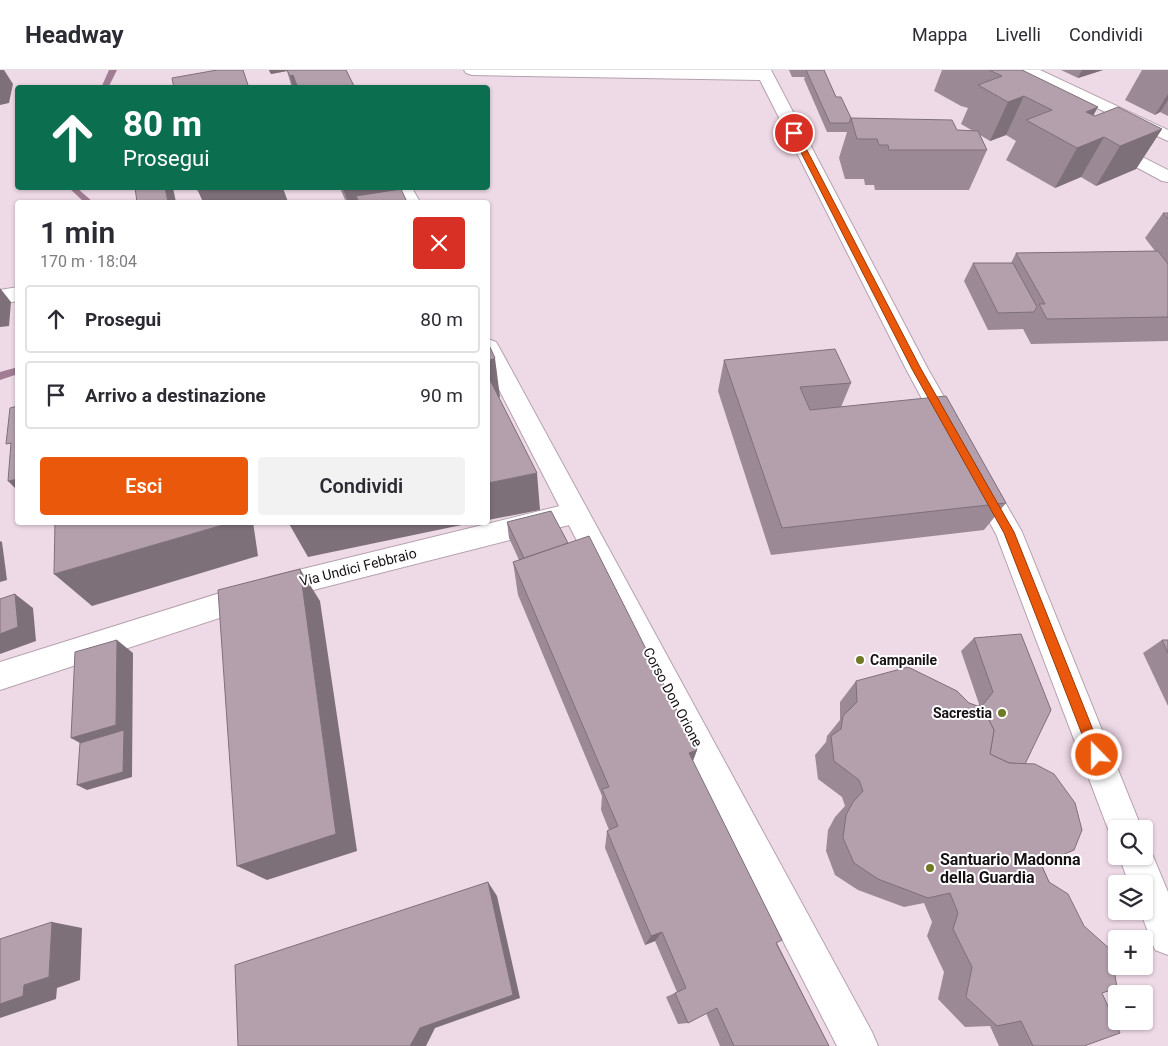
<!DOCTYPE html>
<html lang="it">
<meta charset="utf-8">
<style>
body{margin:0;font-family:Roboto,sans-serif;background:#f2f2f3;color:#2b2b33;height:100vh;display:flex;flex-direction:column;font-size:19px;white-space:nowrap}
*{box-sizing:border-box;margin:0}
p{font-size:16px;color:#7c7c81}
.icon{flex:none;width:28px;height:28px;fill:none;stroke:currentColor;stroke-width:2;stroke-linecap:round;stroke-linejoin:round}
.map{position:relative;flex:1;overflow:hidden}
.sheet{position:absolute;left:15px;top:130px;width:475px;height:325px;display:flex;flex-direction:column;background:#fff;border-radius:5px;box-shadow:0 1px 4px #0004}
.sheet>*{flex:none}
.guide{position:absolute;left:15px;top:15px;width:475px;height:105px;border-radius:5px;box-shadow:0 1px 4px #0004;background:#0b6e4f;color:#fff;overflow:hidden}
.controls{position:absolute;left:1108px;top:750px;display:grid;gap:10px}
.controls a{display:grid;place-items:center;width:45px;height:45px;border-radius:5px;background:#fff;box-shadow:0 1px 4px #0004;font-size:25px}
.pin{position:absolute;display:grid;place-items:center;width:42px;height:42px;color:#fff;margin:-21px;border:2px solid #fff;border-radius:50%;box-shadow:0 1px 5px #0007}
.me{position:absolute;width:55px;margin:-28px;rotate:338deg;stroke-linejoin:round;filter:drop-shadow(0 0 4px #0008)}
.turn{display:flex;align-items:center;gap:18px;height:105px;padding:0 25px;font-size:22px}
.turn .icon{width:65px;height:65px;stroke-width:2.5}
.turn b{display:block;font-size:35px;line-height:42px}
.round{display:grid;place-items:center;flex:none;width:52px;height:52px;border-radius:5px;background:#f2f2f3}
.overview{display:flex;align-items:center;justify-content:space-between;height:85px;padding:0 25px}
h1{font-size:30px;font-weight:600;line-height:38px}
.action{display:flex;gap:10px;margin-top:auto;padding:10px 25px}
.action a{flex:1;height:58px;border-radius:5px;background:#ea580c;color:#fff;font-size:20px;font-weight:600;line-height:58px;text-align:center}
.action a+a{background:#f2f2f3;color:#2b2b33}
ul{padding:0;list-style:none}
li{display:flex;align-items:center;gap:15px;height:68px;margin:0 10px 8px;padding:0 15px;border:2px solid #e1e1e2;border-radius:5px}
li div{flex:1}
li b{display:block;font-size:19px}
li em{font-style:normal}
header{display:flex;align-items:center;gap:30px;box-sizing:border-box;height:70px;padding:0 25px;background:#fff;border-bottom:1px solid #e1e1e2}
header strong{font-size:24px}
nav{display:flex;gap:28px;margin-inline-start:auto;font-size:18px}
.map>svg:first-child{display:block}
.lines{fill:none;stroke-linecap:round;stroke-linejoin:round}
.stream{fill:#a07d94;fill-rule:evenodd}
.street-casing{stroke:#b5a1ad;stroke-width:2}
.secondary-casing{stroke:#b5a1ad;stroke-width:2}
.street{fill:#fff;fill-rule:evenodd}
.secondary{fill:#fff;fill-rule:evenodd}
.wall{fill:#9b8a95}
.shaded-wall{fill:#7e7079}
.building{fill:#b4a0ad;stroke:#7e7079}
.route{fill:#ea580c;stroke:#983908}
.poi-dot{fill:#707924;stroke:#fff;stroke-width:2}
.labels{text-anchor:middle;stroke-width:4;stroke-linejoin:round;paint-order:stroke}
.street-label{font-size:14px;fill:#171014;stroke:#fff}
.poi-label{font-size:14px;font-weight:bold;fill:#171014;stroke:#fff;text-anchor:start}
.near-poi-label{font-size:16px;font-weight:bold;fill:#171014;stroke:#fff;text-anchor:start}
</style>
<header>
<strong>Headway</strong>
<nav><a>Mappa</a><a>Livelli</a><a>Condividi</a></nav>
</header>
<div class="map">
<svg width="1168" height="976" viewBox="0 0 1168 976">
<rect width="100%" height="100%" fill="#eed9e6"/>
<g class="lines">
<g class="stream">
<path d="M109 0H117L108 18H101Z"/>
<path d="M69 118H77L93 132H84Z"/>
<path d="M18 297V304L0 310V302Z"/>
</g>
<g class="street-casing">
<g id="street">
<path d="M464 0H771L928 299 963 360 960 366 951 369 942 366 906 299 760 10 472 5 466 3Z"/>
<path d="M1019 0H1040L1168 60V71L1021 3Z"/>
<path d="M1107 69 1168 100V112L1162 111 1101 78 1098 74 1101 70Z"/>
<path d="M979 400 988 403 1022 462 1142 759H1116V772L1113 771 1108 759 996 464 966 410 970 403Z"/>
<path d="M576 432 585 435 589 443 585 451 274 530 0 620V592L274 506Z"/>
<path d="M1144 772 1148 774 1168 822V885L1155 880 1140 841H1144V814H1129L1119 786H1144Z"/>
</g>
</g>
<g class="secondary-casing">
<g id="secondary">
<path d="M394 118H412L420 132H402Z"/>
<path d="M18 217V231L0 234V220Z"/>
<path d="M488 269 496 272 499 277 872 962 878 976H837L488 298Z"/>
</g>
</g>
<use href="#street" class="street"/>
<use href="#secondary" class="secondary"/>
</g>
<g class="wall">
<path d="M269 0H346L355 18H292L287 1 271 4Z"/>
<path d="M789 0H824L836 27 851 48 957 60 973 61 961 54 968 38 961 36 934 21 942 0H1022L1095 46 1162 59 1136 99 1096 116 1081 107 1055 118 1006 90 1016 71 1006 65 990 71 980 65 987 80 969 120H875L874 115H865L864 109H845L839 88 847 62H827L804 9 805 7H792Z"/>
<path d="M1061 0H1103L1078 8Z"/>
<path d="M1142 0H1168V46L1160 42 1155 45 1125 30Z"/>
<path d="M340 118H394L395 120 407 132H346Z"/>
<path d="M1163 143H1168V271L1031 274 1023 259 988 260 964 211 973 193H1011L1016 183 1155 181 1145 168Z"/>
<path d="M724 290 851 313 841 337 1006 433 984 460 771 485 718 321Z"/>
<path d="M507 452 568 473 697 680 693 691 777 873 829 976H720L706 943 688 953 678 954 666 927 677 922 655 871 645 875 605 778 607 761 609 760 601 740 602 726 518 525 513 492 519 490 509 468Z"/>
<path d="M974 568 1025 694 1041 794 1102 923 1084 976H999L990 956 965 957 938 929 944 902 927 866 932 852 924 833 904 837 858 820 835 805 826 781 828 760 835 747 845 736 842 727 818 709 815 685 826 672 827 666 840 650V632L856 611 969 633 978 636 979 634 961 581Z"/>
<path d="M1162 570H1168V636L1143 583Z"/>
</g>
<g class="shaded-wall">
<path d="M0 0H4L13 14 9 33 0 35Z"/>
<path d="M269 0H286L287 1 271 4Z"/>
<path d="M1082 0H1103L1078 8Z"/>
<path d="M293 5 297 18H293L290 6Z"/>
<path d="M1168 24V30L1160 42 1155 45Z"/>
<path d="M1024 26 1006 65 990 71 1008 32Z"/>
<path d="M1098 37 1076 77 1086 42Z"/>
<path d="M1162 59 1136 99 1096 116 1120 76Z"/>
<path d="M1104 67 1081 107 1055 118 1077 78Z"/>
<path d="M165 118H173L176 132H168Z"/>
<path d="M212 118H283L288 132H203L198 121Z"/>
<path d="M343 118H394L397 132 356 126 358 132H348Z"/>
<path d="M0 218 11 232 9 256 0 257Z"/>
<path d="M495 288 500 327 488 331V291Z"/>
<path d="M537 403 540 440 488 450V413Z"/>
<path d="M18 409V421L8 411Z"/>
<path d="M233 452H253L258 486 92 536 54 504Z"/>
<path d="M288 452H476L308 487Z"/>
<path d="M0 471 2 472 7 510 0 512Z"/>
<path d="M300 499 320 531 357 781 267 810 237 796Z"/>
<path d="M15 524 33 538 36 571 0 584V564Z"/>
<path d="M117 570 133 583 132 707 87 720 77 715 89 678 71 668Z"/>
<path d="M697 680 688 703 689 683Z"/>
<path d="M488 812 497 826 520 928 435 958 426 976H410Z"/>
<path d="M52 852 82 858 80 910 57 918 56 929 0 948V934L24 915Z"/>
<path d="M662 862 655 871 645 875 651 866Z"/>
</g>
<g class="building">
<path d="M217 0H243L249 18H174L172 8Z"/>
<path d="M287 0H346L355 18H298L293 5 290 6Z"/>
<path d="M806 0H824L836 27H841L851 48 849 53H830Z"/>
<path d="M989 0H1022L1098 37 1086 42 1095 46 1118 37 1162 59 1120 76 1104 67 1077 78 1026 50 1052 40 1024 26 1008 32 978 15 1002 6Z"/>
<path d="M851 48 952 50 957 60 978 61 987 80H889L888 75H879L877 69H857Z"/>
<path d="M135 118H165L168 132H137Z"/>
<path d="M197 118H212L198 121Z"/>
<path d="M401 119 407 132H359L356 126Z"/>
<path d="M1163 143H1168V149Z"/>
<path d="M1158 181 1168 194V247L1047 249 1039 234H1045L1016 183Z"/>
<path d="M973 193H1013L1037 237 1034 242 998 243Z"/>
<path d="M488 273 495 288 488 291Z"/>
<path d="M835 279 851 313 800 317 810 340 946 326 1006 433 782 458 724 290Z"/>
<path d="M488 306 537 403 488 413Z"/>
<path d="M18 336V409L8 411 11 373 6 374 10 338Z"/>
<path d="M551 441 568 473 524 488 507 452Z"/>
<path d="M55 452H233L54 504Z"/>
<path d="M589 466 697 680 689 683 782 870 776 873 829 976H734L717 938 688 953 675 923 686 918 662 862 651 866 607 761 618 756 602 719 609 717 513 492Z"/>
<path d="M300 499 336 764 237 796 218 520Z"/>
<path d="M15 524 18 557 0 564V529Z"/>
<path d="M1021 564 1051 640 1025 694 1009 693 990 684 994 660 983 638 981 637 993 622 974 568Z"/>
<path d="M117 570 116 655 71 668 75 582Z"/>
<path d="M1162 570H1168V583Z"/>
<path d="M908 597 957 621 969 633 983 638 994 660 990 684 1009 693 1035 694 1054 704 1075 733 1082 760 1074 780 1041 794 1049 812 1068 824 1084 856 1111 880 1117 918 1102 923 1120 963 1084 976H1033L1021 951 997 956 966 927 972 897 953 859 958 843 950 823 928 828 878 809 854 793 843 768 846 745 853 732 863 721 859 710 834 691 831 666 841 659 843 646 857 632 856 611Z"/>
<path d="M124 660 123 702 77 715 80 673Z"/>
<path d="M488 812 513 925 420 958 410 976H238L235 895Z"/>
<path d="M52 852 49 907 24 915 23 926 0 934V869Z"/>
</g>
<path class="route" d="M792 61 798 63 921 299 1014 462 1103 685 1101 690 1097 692 1092 690 1004 463 912 299 791 63Z"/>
<g class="poi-dot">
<circle cx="860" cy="590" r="5"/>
<circle cx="1002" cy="643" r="5"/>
<circle cx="930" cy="798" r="5"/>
</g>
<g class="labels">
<g class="street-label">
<text transform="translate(358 497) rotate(-14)" y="5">Via Undici Febbraio</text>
<text transform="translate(673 627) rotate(62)" y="5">Corso Don Orione</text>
</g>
<g class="poi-label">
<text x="870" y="595">Campanile</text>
<text x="992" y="648" text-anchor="end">Sacrestia</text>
</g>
<g class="near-poi-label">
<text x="940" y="795">Santuario Madonna<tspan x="940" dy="18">della Guardia</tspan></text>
</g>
</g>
</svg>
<div class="controls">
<a><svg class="icon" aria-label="search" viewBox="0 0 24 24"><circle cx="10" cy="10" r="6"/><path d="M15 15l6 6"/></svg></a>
<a><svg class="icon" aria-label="layers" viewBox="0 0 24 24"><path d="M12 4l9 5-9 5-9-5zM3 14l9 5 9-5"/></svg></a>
<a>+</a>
<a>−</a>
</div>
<div class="pin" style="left:794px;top:63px;background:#d93025"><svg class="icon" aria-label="arrive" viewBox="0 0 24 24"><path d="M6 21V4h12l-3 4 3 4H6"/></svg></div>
<svg class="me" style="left:1097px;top:685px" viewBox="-20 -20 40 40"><circle r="17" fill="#ea580c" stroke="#fff" stroke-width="3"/><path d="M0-11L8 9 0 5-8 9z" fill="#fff"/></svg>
<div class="guide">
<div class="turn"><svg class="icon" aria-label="ahead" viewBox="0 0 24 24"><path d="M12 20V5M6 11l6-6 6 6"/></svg><div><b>80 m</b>Prosegui</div></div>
</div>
<section class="sheet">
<div class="overview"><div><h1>1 min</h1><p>170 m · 18:04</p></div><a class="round" style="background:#d93025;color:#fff"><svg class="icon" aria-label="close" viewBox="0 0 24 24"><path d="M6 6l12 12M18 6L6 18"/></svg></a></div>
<ul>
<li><svg class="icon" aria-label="ahead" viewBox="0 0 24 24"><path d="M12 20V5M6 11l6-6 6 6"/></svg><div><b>Prosegui</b></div><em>80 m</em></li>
<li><svg class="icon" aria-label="arrive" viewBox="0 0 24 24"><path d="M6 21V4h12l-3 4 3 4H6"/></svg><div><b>Arrivo a destinazione</b></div><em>90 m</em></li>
</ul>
<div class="action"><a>Esci</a><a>Condividi</a></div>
</section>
</div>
